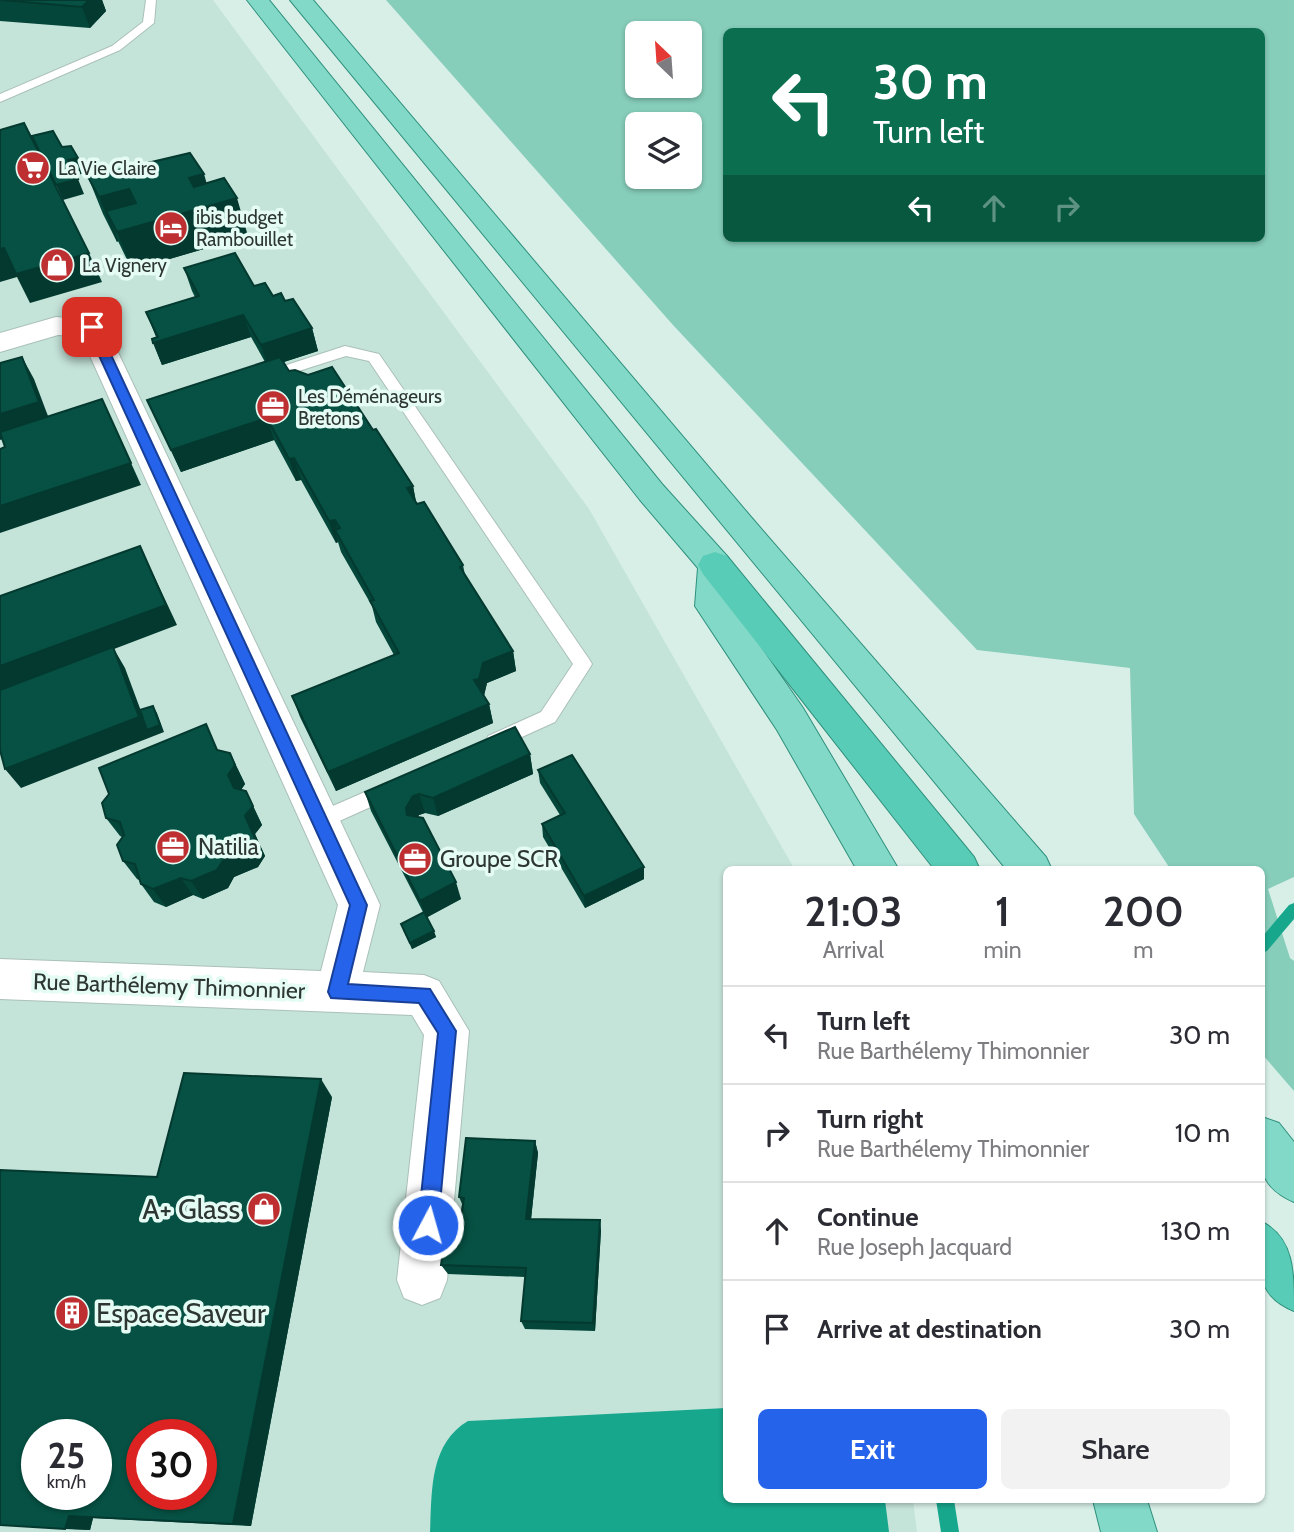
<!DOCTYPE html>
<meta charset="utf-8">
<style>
body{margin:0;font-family:Cabin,sans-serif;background:#f2f2f3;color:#2b2b33;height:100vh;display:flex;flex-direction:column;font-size:26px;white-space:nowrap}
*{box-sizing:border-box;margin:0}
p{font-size:23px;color:#7c7c81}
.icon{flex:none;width:38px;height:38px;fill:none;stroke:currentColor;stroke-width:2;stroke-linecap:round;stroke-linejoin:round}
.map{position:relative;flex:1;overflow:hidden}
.sheet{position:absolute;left:723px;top:866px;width:542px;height:637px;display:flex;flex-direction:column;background:#fff;border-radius:10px;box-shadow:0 2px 5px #0004}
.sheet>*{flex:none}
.banner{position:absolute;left:723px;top:28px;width:542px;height:214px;border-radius:10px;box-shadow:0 2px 5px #0004;background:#0b6e4f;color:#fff;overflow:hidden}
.needle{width:46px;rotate:335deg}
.buttons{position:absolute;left:625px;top:21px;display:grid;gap:14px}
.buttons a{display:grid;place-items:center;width:77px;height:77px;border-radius:10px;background:#fff;box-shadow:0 2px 5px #0004;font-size:35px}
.speed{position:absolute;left:21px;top:1419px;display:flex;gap:14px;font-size:35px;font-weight:700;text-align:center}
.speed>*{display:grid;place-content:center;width:91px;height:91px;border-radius:50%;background:#fff;box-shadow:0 2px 5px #0004;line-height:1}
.speed small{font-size:18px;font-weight:400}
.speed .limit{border:10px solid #d22;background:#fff;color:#111}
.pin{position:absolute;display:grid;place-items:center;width:60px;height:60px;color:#fff;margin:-30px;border-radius:14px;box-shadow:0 4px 10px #0006}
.me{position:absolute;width:77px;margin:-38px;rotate:6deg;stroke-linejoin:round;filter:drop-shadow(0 0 5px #0008)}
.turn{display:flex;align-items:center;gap:24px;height:147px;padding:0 35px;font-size:32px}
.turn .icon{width:91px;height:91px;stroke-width:2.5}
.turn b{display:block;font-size:49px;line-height:60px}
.lanes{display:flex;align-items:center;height:66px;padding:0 35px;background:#0003;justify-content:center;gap:35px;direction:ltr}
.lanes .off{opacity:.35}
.eta{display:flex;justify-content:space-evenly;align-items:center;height:119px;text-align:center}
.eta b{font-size:42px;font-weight:600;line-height:49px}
.action{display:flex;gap:14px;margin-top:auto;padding:14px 35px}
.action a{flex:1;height:80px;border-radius:10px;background:#2563eb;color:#fff;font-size:28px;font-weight:600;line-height:80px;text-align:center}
.action a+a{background:#f2f2f3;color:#2b2b33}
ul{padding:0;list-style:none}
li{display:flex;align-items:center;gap:21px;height:98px;padding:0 35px;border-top:2px solid #e1e1e2}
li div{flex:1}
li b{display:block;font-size:26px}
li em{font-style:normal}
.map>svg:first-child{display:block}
.built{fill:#c4e3d9;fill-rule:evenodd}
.green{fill:#86cdba;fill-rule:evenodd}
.water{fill:#17a78c}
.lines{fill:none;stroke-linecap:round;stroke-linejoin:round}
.stream{fill:#17a78c;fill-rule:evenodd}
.service-casing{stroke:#aac0b9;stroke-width:2}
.minor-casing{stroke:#aac0b9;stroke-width:2}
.primary-casing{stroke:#2e907c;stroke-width:2}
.trunk-casing{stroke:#2e907c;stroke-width:2}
.service{fill:#fff;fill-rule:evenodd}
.minor{fill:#fff;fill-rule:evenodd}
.primary{fill:#82d9c8;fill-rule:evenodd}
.trunk{fill:#58ccb6;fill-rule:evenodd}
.wall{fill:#05463a}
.shaded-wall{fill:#04392f}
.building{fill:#065143;stroke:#04392f;stroke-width:2;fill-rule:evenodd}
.route{fill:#2563eb;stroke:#184099;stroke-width:2}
.labels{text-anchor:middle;stroke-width:7;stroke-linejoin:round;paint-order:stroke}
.far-poi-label{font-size:19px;fill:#2d3633;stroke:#e5fcf5;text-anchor:start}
.poi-label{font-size:23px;fill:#2d3633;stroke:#e5fcf5;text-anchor:start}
.street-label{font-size:23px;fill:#2d3633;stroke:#e5fcf5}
.near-poi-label{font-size:28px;fill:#2d3633;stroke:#e5fcf5;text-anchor:end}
</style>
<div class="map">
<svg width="1294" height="1532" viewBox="0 0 1294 1532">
<rect width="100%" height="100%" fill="#d8efe8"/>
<path class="built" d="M0 0H213L589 509 795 870H726V1500H913L917 1532H0ZM37 1435H96V1494H37ZM142 1435H201V1494H142Z"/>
<path class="green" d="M386 0H1294V877L1268 889 1290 958 1294 961V1091L1262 1054V870H1171L1134 814 1130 668 977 650 673 325ZM726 32H1262V238H726ZM637 33H690V86H637ZM637 124H690V177H637Z"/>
<path class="water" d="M726 1408V1500H885L889 1532H430C432 1492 429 1444 468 1421Z"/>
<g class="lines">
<g class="stream">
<path d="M1294 903V919L1267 951 1262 953V937L1289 905Z"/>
<path d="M936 1500H954L959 1532H941Z"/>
</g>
<g class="service-casing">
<g id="service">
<path d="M146 0H156L154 23 120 50 0 102V94L112 46 143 22Z"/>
<path d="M345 346 379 354 589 659 592 664 589 669 555 722 502 746 495 749 488 746 486 741 488 736 541 712 573 664 369 361 346 356 264 382 257 377 259 374Z"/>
<path d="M388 782 395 784 398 790 395 796 326 827 319 829 312 827 309 821 312 815Z"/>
</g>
</g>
<g class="minor-casing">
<path id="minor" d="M56 317 102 321 106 327 374 892 380 905 363 972 424 975 439 981 469 1031 447 1280 440 1298 422 1305 404 1298 397 1280 424 1035 412 1015 0 999V959L321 971 338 905 81 336 58 335 0 352V333Z"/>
</g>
<g class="primary-casing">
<g id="primary">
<path d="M247 0H269L662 484 727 556 732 565 731 604 803 708 899 870H857L777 730 695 606 698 568 640 500Z"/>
<path d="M290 0H313L751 517 1046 857 1052 870H1007Z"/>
<path d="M1262 1117 1279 1123 1294 1142V1202C1252 1184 1260 1156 1262 1117Z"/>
<path d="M1093 1500H1147L1157 1532H1101Z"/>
</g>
</g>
<g class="trunk-casing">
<g id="trunk">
<path d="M715 552 727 556 974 857 980 870H935L703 574 698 565 703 556Z"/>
<path d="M1262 1222C1294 1238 1294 1272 1294 1311 1250 1293 1262 1262 1262 1222Z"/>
</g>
</g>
<use href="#service" class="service"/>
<use href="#minor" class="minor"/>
<use href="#primary" class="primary"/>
<use href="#trunk" class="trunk"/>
</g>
<g class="wall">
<path d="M0 0H102L106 11 90 28 0 21Z"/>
<path d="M88 177 207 183 248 236 132 270 118 241 117 242 103 214Z"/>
<path d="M184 268 254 286 285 301 312 328 318 351 284 362 289 371 373 430 413 486 416 502 463 565 465 575 513 651 516 671 487 683 484 696 489 704 493 723 336 791 300 717 292 696 394 655 376 622 372 606 341 552 338 542 336 543 301 480 296 481 274 440 181 472 147 400 265 362 251 337 162 365 152 339 156 337 146 312 195 297 192 291Z"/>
<path d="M219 750 230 753 245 784 241 790 246 791 262 825 255 834 265 856 258 867 234 877 228 888 203 899 193 895 166 907 154 902 141 884 139 880 137 879 123 861 122 837 120 836 106 818Z"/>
<path d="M530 754 533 774 438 816 425 813 419 815 417 817 461 899 427 917 436 937 412 949 403 930 423 912 371 811 365 792Z"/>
<path d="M538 770 644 879 585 908 543 837 542 824 560 815 540 783Z"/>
<path d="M332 1097 251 1526 93 1518 90 1530 0 1525 157 1177Z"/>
<path d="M535 1141 538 1153 531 1219 601 1230 595 1331 525 1329 521 1321 525 1277 448 1274 441 1265 461 1212 462 1204 459 1197Z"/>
</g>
<g class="shaded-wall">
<path d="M89 0H102L106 11 90 28 82 7Z"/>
<path d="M78 158 84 173 75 176 68 160Z"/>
<path d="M204 174 213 205 237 198 248 236 132 270 117 232 106 211 118 241 117 242 99 197 129 189 142 225 189 178Z"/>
<path d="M78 179 84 194 63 200 56 185Z"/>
<path d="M4 248 89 253 102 282 30 303 17 277 0 282V249Z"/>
<path d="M243 315 251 337 162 365 153 343Z"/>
<path d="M312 328 318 351 268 367 261 345Z"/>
<path d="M22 357 34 379 51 424 0 440V414Z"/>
<path d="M102 399 141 485 0 533V506Z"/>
<path d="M267 418 274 440 181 472 171 450Z"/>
<path d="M294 458 301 480 296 481 289 459Z"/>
<path d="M413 486 417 507 407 488Z"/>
<path d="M335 520 341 541 335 530 338 542 336 543 329 521Z"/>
<path d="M140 546 177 625 114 649 125 668 148 730 153 706 157 713 164 732 21 788 5 769 0 692V666Z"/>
<path d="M513 651 516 671 487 683 483 699 474 680 483 663Z"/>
<path d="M489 704 493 723 336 791 328 772Z"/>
<path d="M230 753 245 784 238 794 228 775Z"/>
<path d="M530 754 533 774 438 816 433 798Z"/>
<path d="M246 791 262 825 255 834 265 856 258 867 234 877 228 888 203 899 191 881 245 816Z"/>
<path d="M419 794 425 813 419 815 412 827 407 815 406 808 413 796Z"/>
<path d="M644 867V879L585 908 584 896Z"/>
<path d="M181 878 193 895 166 907 153 889Z"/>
<path d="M456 882 461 899 426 918 420 901Z"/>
<path d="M434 931 436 937 412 949 410 943Z"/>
<path d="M321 1079 332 1097 251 1526 233 1524Z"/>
<path d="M535 1141 538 1153 530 1229 526 1219Z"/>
<path d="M600 1220 601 1230 595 1331 593 1323Z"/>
<path d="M69 1516 93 1518 90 1530 65 1529Z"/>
</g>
<g class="building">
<path d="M1 0H89L82 7Z"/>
<path d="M24 123 89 253 16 274 4 248 0 249V130Z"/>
<path d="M53 131 62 147 71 146 78 158 68 160 78 179 56 185 32 136Z"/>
<path d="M190 153 204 174 189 178 194 187 224 178 237 198 117 232 106 211 136 203 129 189 99 197 88 177Z"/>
<path d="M235 253 254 286 265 283 273 296 281 293 285 301 293 299 312 328 261 345 243 315 153 343 152 339 158 337 146 312 199 296 184 268Z"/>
<path d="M22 357 39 402 0 414V363Z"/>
<path d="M280 357 289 371 295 370 308 375 332 367 373 430 376 429 413 486 407 488 417 504 424 502 463 565 460 567 513 651 483 663 479 679 474 680 489 704 328 772 292 696 399 653 370 601 374 600 335 530 340 528 335 520 329 521 294 458 289 459 267 418 171 450 147 400Z"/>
<path d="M102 399 131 463 0 506V449L5 447 0 432Z"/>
<path d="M140 546 166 605 0 666V596Z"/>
<path d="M113 647 139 717 5 769 0 750V690Z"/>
<path d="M153 706 160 725 147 730 140 710Z"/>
<path d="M206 724 217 750 230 753 235 765 228 775 234 788 246 791 253 806 245 816 255 838 248 849 224 859 217 870 191 881 181 878 153 889 141 884 135 864 123 861 117 845 124 835 120 822 106 818 102 803 109 794 99 768Z"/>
<path d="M515 727 530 754 433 798 419 794 413 796 406 808 407 815 423 818 456 882 420 901 365 792Z"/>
<path d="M572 755 644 867 584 896 542 824 565 813 538 770Z"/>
<path d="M424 912 434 931 410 943 401 924Z"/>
<path d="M184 1073 321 1079 233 1524 69 1516 65 1529 0 1525V1170L157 1177ZM37 1435H96V1494H37ZM142 1435H201V1494H142Z"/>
<path d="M466 1138 535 1141 526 1219 600 1220 593 1323 521 1321 526 1268 441 1265 448 1212H462L464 1198 459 1197Z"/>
</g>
<path class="route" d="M92 323 98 327 367 905 348 984 430 989 456 1031 438 1225 435 1232 428 1235 421 1232 418 1225 438 1033 419 1003 331 998 328 992 350 905 86 327Z"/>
<defs>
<g id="supermarket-disc" transform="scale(1.75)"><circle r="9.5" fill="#be2f31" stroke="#e5fcf5"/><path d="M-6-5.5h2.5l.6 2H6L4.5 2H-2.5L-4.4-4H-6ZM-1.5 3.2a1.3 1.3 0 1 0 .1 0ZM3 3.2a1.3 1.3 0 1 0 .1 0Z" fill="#fff"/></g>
<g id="hotel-disc" transform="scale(1.75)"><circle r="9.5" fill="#be2f31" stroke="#e5fcf5"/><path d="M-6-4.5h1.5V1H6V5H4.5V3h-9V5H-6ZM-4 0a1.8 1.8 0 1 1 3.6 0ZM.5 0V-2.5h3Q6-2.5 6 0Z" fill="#fff"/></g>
<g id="shop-disc" transform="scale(1.75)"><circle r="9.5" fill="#be2f31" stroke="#e5fcf5"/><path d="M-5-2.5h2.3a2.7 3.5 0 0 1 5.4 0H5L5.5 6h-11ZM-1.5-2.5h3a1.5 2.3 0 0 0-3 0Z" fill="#fff"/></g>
<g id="office-disc" transform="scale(1.75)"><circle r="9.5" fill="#be2f31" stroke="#e5fcf5"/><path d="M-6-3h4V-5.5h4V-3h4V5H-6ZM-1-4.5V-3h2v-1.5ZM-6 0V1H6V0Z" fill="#fff"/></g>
<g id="building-disc" transform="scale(1.75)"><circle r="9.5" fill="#be2f31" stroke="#e5fcf5"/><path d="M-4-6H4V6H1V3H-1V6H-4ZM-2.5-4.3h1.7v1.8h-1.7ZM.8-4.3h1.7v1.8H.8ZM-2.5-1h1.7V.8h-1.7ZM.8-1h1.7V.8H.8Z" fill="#fff"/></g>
</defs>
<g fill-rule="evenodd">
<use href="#supermarket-disc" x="33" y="168"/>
<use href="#hotel-disc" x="171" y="228"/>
<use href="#shop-disc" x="57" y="265"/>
<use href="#office-disc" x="273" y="407"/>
<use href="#office-disc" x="173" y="847"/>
<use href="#office-disc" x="415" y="859"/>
<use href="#shop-disc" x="264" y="1209"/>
<use href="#building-disc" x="72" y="1313"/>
</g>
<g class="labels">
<g class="far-poi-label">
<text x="58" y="175">La Vie Claire</text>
<text x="196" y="224">ibis budget<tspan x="196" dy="22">Rambouillet</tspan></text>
<text x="82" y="272">La Vignery</text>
<text x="298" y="403">Les Déménageurs<tspan x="298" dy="22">Bretons</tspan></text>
</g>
<g class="poi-label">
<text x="198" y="855">Natilia</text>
<text x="440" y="867">Groupe SCR</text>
</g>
<g class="street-label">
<text transform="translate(169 986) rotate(2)" y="8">Rue Barthélemy Thimonnier</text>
</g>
<g class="near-poi-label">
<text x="240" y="1219">A+ Glass</text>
<text x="96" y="1323" text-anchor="start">Espace Saveur</text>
</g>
</g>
</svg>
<div class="buttons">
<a><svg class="needle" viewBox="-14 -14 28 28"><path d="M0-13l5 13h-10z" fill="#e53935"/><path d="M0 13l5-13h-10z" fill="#7c7c81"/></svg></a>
<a><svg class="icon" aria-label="layers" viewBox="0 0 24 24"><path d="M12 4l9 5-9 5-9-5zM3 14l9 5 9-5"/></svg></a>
</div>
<div class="speed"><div>25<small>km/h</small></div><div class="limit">30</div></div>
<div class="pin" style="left:92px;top:327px;background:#d93025"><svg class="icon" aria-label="arrive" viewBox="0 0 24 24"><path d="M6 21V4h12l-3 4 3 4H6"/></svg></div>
<svg class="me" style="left:428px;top:1225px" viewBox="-20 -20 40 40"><circle r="17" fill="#2563eb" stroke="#fff" stroke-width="3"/><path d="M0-11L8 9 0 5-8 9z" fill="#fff"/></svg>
<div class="banner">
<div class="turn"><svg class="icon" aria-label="left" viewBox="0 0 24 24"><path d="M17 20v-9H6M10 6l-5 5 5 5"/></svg><div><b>30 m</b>Turn left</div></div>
<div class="lanes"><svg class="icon" aria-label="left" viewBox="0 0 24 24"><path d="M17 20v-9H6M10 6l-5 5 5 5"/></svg><svg class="icon off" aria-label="ahead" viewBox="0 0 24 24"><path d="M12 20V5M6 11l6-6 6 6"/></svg><svg class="icon off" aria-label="right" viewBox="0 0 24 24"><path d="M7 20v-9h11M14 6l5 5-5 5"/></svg></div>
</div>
<section class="sheet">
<div class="eta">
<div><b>21:03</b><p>Arrival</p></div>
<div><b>1</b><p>min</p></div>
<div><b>200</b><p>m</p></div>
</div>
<ul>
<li><svg class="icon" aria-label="left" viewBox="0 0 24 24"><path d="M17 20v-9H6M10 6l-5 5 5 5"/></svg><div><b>Turn left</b><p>Rue Barthélemy Thimonnier</p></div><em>30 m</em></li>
<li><svg class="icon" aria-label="right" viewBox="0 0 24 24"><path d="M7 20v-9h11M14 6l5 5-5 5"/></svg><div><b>Turn right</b><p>Rue Barthélemy Thimonnier</p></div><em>10 m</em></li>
<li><svg class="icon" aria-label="ahead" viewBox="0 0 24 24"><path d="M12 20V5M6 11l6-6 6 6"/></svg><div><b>Continue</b><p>Rue Joseph Jacquard</p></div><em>130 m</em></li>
<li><svg class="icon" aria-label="arrive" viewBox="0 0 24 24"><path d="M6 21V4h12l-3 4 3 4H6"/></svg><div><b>Arrive at destination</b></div><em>30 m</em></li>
</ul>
<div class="action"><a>Exit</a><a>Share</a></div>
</section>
</div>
